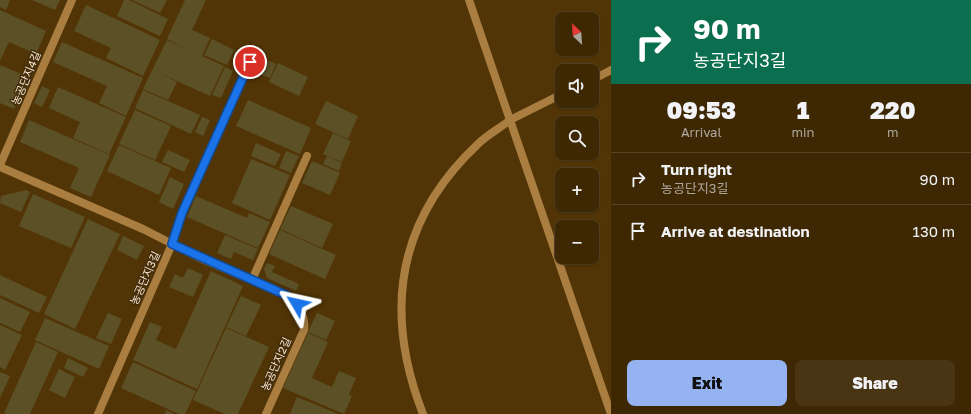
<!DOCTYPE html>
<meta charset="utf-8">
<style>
body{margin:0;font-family:"Golos Text","Noto Sans KR",sans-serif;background:#493413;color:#f1f3f6;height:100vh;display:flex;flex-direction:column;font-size:15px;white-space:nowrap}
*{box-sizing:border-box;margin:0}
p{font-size:13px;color:#ada69a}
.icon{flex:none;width:22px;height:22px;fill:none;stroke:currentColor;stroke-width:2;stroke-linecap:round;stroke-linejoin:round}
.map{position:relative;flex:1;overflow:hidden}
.sheet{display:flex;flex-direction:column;background:#3e2804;width:360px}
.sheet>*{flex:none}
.top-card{background:#0b6e4f;color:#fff;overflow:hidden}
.needle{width:26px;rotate:335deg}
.tools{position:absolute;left:555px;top:12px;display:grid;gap:8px}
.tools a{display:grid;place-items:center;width:44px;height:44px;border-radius:8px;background:#3e2804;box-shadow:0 1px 3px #0004,0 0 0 1px #574426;font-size:20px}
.pin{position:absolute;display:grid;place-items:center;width:34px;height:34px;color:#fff;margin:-17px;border:2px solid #fff;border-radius:50%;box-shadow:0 1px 4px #0007}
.me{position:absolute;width:44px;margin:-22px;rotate:306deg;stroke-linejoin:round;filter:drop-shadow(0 0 3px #0008)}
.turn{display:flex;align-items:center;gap:14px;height:84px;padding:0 16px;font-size:18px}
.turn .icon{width:52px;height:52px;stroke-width:2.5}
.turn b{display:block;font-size:28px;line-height:34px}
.eta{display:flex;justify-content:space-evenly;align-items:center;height:68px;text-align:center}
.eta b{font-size:24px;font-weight:800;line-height:28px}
.action{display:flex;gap:8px;margin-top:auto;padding:8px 16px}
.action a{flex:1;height:46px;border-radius:8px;background:#95b2f1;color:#111;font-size:16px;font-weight:800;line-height:46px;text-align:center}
.action a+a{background:#493413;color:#f1f3f6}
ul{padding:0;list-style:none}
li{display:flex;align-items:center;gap:12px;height:52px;padding:0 16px;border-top:1px solid #574426}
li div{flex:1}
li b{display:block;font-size:15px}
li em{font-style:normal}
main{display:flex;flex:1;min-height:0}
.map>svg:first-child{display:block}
.building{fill:#5c5027}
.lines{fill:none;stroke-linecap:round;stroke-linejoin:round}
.minor{stroke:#aa7e40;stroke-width:8}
.tertiary{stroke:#aa7e40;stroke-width:8}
.route-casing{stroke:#114b97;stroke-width:10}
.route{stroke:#1a73e8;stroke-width:7}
.labels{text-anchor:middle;stroke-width:3;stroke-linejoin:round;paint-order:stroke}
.street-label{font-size:11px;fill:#f9e7d1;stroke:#432d0b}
</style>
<main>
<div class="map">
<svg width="611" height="414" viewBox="0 0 611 414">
<rect width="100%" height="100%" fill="#523506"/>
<g class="building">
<path d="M0 0H10L6 10 0 7Z"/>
<path d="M32 0H60L55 10Z"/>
<path d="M124 0H129L168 19 160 36 117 16Z"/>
<path d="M132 0H167L160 13Z"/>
<path d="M185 0H206L192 30 210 38 202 56 224 66 210 96 157 72 177 82 168 100 143 89 167 40 186 49 167 39Z"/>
<path d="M86 5 160 40 143 76 106 58 111 48 74 31Z"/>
<path d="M0 10 46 31 36 54 9 42 0 61Z"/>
<path d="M212 39 234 50 227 65 204 55Z"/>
<path d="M62 42 143 78 126 116 99 103 107 86 53 62Z"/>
<path d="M262 58 276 64 270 78 259 74 262 68 258 66Z"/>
<path d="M278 63 308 77 299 96 269 82Z"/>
<path d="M0 65 28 77 14 109 0 103Z"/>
<path d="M225 67 233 71 221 98 212 95Z"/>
<path d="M42 86 50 90 42 107 34 103Z"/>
<path d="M58 87 126 117 109 154 73 138 80 122 49 108Z"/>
<path d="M143 90 200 115 191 134 135 108Z"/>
<path d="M248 100 311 128 300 154 236 126Z"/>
<path d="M326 101 358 116 348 139 315 124Z"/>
<path d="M135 110 171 126 155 160 119 144Z"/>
<path d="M202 117 210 120 203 136 195 132Z"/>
<path d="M29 120 110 155 91 197 70 188 79 168 20 142Z"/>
<path d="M333 133 351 141 342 162 323 154Z"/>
<path d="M256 143 281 154 275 166 251 156Z"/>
<path d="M119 145 171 168 159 195 107 171Z"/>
<path d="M168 150 190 160 184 172 162 162Z"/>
<path d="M286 151 299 156 291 173 279 168Z"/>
<path d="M327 156 342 163 339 171 323 164Z"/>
<path d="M251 159 290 175 270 220 232 203Z"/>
<path d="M312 161 340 173 330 195 302 183Z"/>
<path d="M170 177 184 184 173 209 159 202Z"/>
<path d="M26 190 30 192 21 212 0 203 1 196Z"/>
<path d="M33 194 85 217 71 248 19 226Z"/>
<path d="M196 196 247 218 249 213 270 222 258 248 187 217Z"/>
<path d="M291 206 333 224 322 248 280 229Z"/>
<path d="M88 219 120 234 75 329 44 314Z"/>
<path d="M280 230 336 255 325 279 269 254Z"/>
<path d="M225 235 258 249 253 260 234 252 231 259 217 253Z"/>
<path d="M123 236 144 246 137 260 117 250Z"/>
<path d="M267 263 275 266 272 272 299 284 296 291 267 278 264 269Z"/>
<path d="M188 268 203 275 193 297 169 287 175 274 183 278Z"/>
<path d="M211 271 243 286 197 389 133 360 150 322 162 327 156 340 176 349Z"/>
<path d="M0 275 47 297 39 313 0 295Z"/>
<path d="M241 296 261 305 246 336 226 327Z"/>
<path d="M0 298 30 312 20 332 0 323Z"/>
<path d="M108 313 122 319 111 344 96 338Z"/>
<path d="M317 313 335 321 326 340 308 332Z"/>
<path d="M45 318 109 346 99 369 35 340Z"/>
<path d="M0 325 22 335 5 370 0 367Z"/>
<path d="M226 328 269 347 238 414H225L193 400Z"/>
<path d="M308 333 328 342 312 378 332 387 339 371 356 378 349 394 352 396 344 414 283 388Z"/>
<path d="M36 342 58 352 30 414H6L4 413Z"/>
<path d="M68 358 88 368 83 377 64 368Z"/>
<path d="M133 362 196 391 185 414H179L121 388Z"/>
<path d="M59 369 75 377 65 398 49 390Z"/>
<path d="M0 372 10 376 0 398Z"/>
<path d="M297 397 331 411 337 414H290Z"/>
<path d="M166 410 174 414H165Z"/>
</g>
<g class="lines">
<g class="minor">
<path d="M0 165 72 0"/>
<path d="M0 167 143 229 198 257 286 295C298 303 306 316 304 330L266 414"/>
<path d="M252 280 307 156"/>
<path d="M98 414 172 244 182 213 250 62"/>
<path d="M423 414C383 311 397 220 478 144 487 135 500 128 510 120L469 0"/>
</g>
<g class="tertiary">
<path d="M592 80 611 70"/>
<path d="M562 94 510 120 611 414"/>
</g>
</g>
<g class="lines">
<g class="route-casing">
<path id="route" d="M250 62 182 213 172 244 286 295 297 304"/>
</g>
<use href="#route" class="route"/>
</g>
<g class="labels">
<g class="street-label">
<text transform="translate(26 78) rotate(-67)" y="4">농공단지4길</text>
<text transform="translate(145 278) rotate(-66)" y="4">농공단지3길</text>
<text transform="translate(276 364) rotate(-66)" y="4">농공단지2길</text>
</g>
</g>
</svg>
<div class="tools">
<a><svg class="needle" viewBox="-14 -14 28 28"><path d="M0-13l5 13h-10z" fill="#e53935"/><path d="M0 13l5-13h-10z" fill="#ada69a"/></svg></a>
<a><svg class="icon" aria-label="sound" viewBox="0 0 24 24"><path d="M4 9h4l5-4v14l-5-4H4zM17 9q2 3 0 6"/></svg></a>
<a><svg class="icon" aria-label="search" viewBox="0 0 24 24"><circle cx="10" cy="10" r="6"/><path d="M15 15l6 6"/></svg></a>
<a>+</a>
<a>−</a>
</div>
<div class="pin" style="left:250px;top:62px;background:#d93025"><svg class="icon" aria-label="arrive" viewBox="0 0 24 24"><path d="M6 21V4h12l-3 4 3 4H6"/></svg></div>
<svg class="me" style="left:297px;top:304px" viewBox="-20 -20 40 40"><path d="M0-17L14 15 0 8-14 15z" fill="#1a73e8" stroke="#fff" stroke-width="4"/></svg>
</div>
<section class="sheet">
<div class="top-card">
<div class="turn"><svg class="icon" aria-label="right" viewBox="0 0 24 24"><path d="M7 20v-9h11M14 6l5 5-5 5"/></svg><div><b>90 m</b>농공단지3길</div></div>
</div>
<div class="eta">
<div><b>09:53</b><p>Arrival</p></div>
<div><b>1</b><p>min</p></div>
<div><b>220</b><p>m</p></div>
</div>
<ul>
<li><svg class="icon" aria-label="right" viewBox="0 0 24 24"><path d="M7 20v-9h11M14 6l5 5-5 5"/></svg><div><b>Turn right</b><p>농공단지3길</p></div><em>90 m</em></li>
<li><svg class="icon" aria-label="arrive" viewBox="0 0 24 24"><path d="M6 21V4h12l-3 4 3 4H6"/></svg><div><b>Arrive at destination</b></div><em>130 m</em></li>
</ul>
<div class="action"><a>Exit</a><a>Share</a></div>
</section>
</main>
